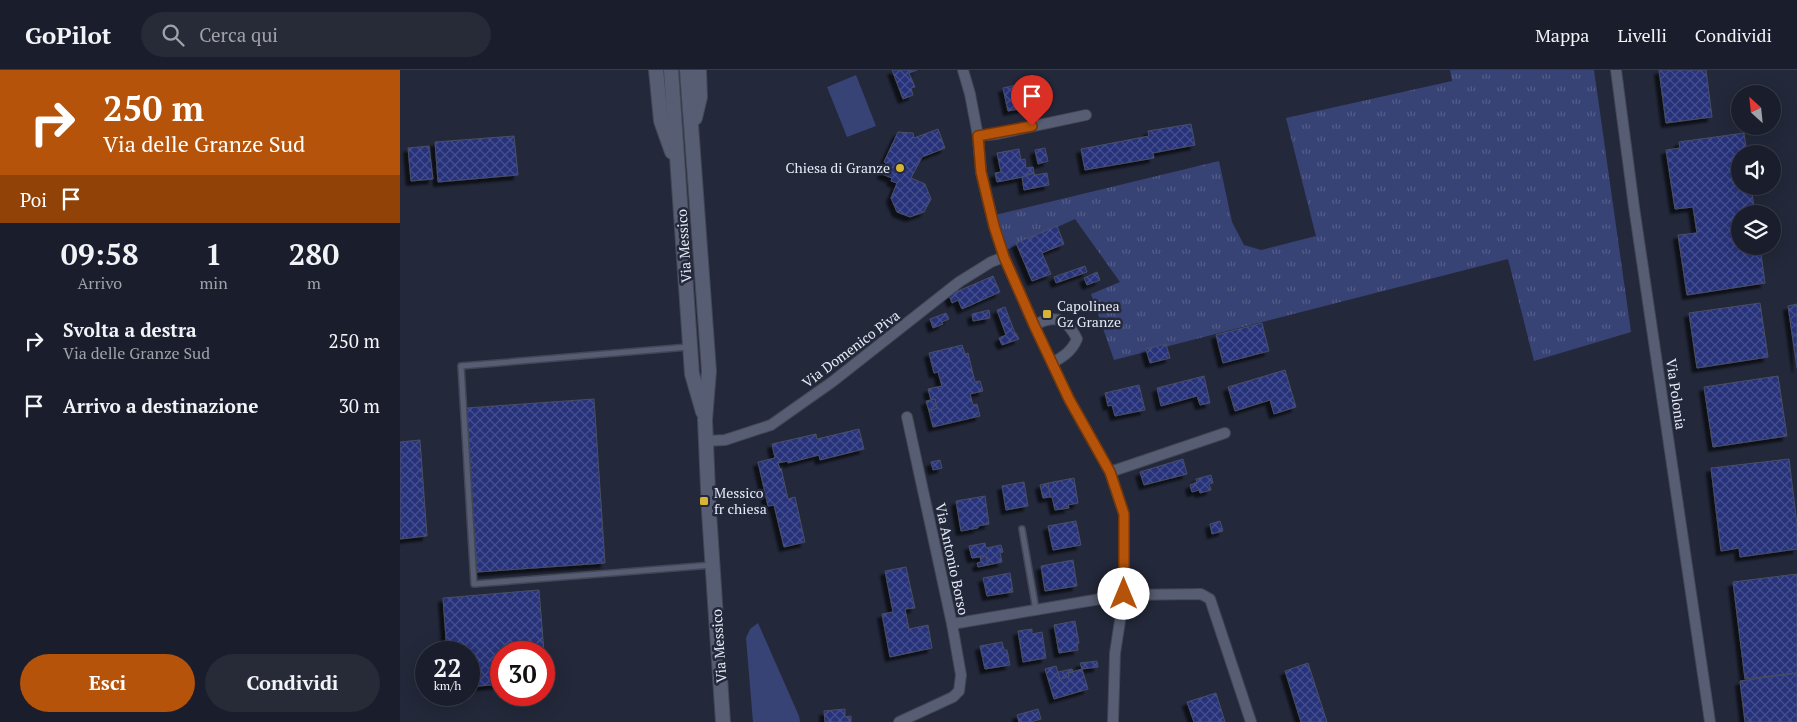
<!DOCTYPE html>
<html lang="it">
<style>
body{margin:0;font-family:"PT Serif",serif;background:#272b38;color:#f1f3f6;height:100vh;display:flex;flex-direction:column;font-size:19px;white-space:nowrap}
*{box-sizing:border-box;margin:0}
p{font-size:16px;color:#9fa2a9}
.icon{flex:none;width:28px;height:28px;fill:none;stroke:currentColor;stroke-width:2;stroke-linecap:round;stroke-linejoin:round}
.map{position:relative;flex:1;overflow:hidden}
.panel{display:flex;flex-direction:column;background:#1a1e2c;width:400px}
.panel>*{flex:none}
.guide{background:#b45309;color:#fff;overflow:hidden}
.needle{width:32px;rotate:333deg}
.controls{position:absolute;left:1331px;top:15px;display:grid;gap:10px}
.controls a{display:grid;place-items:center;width:50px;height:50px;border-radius:50%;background:#1a1e2c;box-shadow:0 5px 20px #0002,0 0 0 1px #383c48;font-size:25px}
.speed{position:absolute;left:15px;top:571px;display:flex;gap:10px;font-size:25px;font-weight:700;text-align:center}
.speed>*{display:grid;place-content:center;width:65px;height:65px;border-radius:50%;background:#1a1e2c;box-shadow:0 5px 20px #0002,0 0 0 1px #383c48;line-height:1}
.speed small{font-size:12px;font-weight:400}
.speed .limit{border:8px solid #d22;background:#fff;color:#111}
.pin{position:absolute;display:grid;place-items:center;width:42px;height:42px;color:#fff;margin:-51px -21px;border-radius:50% 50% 50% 0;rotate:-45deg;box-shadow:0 0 5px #0007}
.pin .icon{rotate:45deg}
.me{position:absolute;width:55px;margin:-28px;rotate:0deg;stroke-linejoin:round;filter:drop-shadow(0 0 4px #0008)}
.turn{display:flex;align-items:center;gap:18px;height:105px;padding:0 20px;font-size:22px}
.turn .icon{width:65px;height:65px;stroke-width:2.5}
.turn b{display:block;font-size:35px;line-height:42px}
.then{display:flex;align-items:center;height:48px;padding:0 20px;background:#0003;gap:10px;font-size:19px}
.eta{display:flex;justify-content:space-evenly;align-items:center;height:85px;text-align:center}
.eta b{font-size:30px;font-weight:700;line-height:35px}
.primary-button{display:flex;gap:10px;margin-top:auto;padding:10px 20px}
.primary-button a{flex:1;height:58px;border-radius:30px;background:#b45309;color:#fff;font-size:20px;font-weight:700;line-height:58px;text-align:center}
.primary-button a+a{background:#272b38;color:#f1f3f6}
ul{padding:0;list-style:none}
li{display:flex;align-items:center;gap:15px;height:65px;padding:0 20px}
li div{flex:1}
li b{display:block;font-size:19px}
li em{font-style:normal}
header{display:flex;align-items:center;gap:30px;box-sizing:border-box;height:70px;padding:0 25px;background:#1a1e2c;border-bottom:1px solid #383c48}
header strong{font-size:24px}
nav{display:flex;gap:28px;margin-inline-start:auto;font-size:18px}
.search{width:350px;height:45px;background:#272b38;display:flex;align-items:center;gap:12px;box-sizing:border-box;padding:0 18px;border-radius:28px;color:#9fa2a9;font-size:19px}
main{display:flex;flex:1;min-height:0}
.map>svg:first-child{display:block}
.grass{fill:#384375}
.park{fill:url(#park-tufts)}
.building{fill:url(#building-cross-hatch);stroke:#494f62;filter:url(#shadow)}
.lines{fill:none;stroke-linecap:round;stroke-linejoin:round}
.service-casing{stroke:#424655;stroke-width:8}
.minor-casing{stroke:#424655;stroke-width:12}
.tertiary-casing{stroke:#424655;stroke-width:16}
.service{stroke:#575d72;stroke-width:5}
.minor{stroke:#575d72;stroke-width:10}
.tertiary{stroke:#575d72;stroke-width:14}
.route-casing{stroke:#753606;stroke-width:12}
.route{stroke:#b45309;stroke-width:9}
.poi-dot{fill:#d8b434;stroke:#23283a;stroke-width:2}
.labels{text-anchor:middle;stroke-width:5;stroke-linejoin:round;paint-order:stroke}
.poi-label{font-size:14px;fill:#e8ecf8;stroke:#23283a;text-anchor:start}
.street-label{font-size:14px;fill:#e8ecf8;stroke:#23283a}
</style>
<header>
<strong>GoPilot</strong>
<div class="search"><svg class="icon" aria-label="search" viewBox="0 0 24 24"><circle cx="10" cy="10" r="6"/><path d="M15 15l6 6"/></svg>Cerca qui</div>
<nav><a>Mappa</a><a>Livelli</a><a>Condividi</a></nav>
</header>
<main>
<section class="panel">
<div class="guide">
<div class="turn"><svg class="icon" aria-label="right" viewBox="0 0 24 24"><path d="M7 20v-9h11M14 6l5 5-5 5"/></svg><div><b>250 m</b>Via delle Granze Sud</div></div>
<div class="then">Poi<svg class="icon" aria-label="arrive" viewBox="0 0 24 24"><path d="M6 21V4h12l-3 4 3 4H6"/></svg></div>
</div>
<div class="eta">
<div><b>09:58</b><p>Arrivo</p></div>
<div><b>1</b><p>min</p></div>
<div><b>280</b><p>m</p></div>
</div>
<ul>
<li><svg class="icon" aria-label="right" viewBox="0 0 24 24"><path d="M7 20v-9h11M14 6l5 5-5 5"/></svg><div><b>Svolta a destra</b><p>Via delle Granze Sud</p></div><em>250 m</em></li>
<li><svg class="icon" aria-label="arrive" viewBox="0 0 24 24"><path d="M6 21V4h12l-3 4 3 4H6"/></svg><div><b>Arrivo a destinazione</b></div><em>30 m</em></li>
</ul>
<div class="primary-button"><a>Esci</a><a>Condividi</a></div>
</section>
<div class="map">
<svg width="1397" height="652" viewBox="0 0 1397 652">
<defs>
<pattern id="park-tufts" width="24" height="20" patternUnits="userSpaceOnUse" patternTransform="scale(1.25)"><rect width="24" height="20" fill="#384375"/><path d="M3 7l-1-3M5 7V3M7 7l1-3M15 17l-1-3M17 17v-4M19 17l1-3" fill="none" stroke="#555e89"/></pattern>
<pattern id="building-cross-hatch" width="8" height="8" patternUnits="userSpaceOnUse" patternTransform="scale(1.25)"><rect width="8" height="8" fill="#27317a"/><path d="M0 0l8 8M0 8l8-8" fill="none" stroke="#464f8e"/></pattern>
<filter id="shadow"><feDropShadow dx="-4.5" dy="4.5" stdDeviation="1" flood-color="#0009"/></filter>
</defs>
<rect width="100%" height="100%" fill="#23283a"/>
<g class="grass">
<path d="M456 5 476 56 447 67 427 17Z"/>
<path d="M358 553 399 646 400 652H353L346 568 350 559Z"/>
</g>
<path class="park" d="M1050 0H1194L1231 262 1134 291 1108 189 714 290 691 224 720 212 675 149 602 182 595 145 819 91 832 152 844 175 861 180 916 166 886 48 1052 11Z"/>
<g class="building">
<path d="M492 0H517L509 3 515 17 511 18 513 25 503 29Z"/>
<path d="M1259 0H1306L1312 47 1266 53Z"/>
<path d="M634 11 639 35 608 41 603 18Z"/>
<path d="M791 54 795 75 753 83 754 88 685 100 681 79 749 66 748 61Z"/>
<path d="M538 59 545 78 522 87 511 108 525 114 531 129 524 142 510 147 497 142 491 128 497 113 491 111 492 108 482 104 486 93 484 92 498 62 513 63 514 68Z"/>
<path d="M1344 63 1347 84H1340V116H1351L1355 144H1340V176H1360L1365 213 1287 225 1278 165 1297 163 1293 137 1275 139 1266 80 1280 78 1279 72Z"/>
<path d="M114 66 118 105 38 112 35 72Z"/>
<path d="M29 76 33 109 11 111 8 78Z"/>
<path d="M645 78 648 91 638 94 635 80Z"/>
<path d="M619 79 621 90 625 89 626 98 633 97 634 103 627 104 628 106 597 112 595 103 601 102 597 83Z"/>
<path d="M634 103 635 105 647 103 649 115 624 120 622 107Z"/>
<path d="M657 156 664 174 642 183 651 204 632 211 616 173Z"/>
<path d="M685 196 687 202 656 213 654 207Z"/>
<path d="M697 202 700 210 687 215 684 208Z"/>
<path d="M593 206 600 222 562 239 558 230 552 233 549 225Z"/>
<path d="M1360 233 1368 287 1297 298 1289 243Z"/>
<path d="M1397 234V298L1388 236Z"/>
<path d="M605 237 615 263H616L619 269 602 275 599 268 606 265 597 240Z"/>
<path d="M589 240 590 248 573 251 572 244Z"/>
<path d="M546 243 549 249 542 252 543 254 533 258 530 249Z"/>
<path d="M862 253 869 281 823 293 816 265Z"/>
<path d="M766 274 770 288 750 293 746 279Z"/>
<path d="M562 275 565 284 568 283 575 312 580 311 583 321 570 324 573 335 577 334 580 346 533 357 529 341 537 338 535 329 531 330 528 319 542 316 538 302 534 303 529 283Z"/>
<path d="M885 300 896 337 874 344 870 330 835 341 828 317Z"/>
<path d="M804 306 810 333 800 335 797 326 761 336 757 318Z"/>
<path d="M1378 306 1387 366 1313 377 1304 317Z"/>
<path d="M739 315 745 340 715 346 712 335 708 336 705 323Z"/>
<path d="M194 329 205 493 77 502 66 338Z"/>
<path d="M535 329 537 338 529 341 526 331Z"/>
<path d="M459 359 464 379 420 390 419 385 388 393V391L378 393 380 399 381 398 388 429 395 427 405 472 384 477 374 435 368 436 358 392 375 388 372 374 416 364 417 369Z"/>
<path d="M20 370 27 466 0 469V372Z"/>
<path d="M783 389 787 404 744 415 740 402Z"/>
<path d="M1389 389 1397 454V479L1340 487 1339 478 1321 481 1311 398Z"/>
<path d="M540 390 542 398 533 400 531 392Z"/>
<path d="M811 405 813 413 809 414 811 420 800 423 799 420 792 422 790 415 797 412 796 409Z"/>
<path d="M674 408 678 433 668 435 669 438 655 440 652 427H650L648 413Z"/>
<path d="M624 412 628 436 606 440 602 416Z"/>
<path d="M648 413 650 427 643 428 640 415Z"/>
<path d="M585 426 589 454 578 456V458L561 461 556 431Z"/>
<path d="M676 451 681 475 653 480 648 456Z"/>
<path d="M820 451 823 461 812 464 810 454Z"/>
<path d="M585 473 586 478 601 475 603 482 600 483 602 492 588 495 586 486 572 488 569 476Z"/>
<path d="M580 486H586L588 495 578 497 577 493 581 492Z"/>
<path d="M673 490 677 516 645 521 641 496Z"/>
<path d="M506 497 515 538 505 539 509 559 528 555 532 578 490 587 482 544 493 542 485 501Z"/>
<path d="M610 503 613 522 587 526 583 508Z"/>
<path d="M1397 504V603L1345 609 1333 512Z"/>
<path d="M139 520 144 582H101V614L69 617V582H47L43 528Z"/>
<path d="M675 551 679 573 677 574 678 580 659 583 654 555Z"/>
<path d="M632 559V564L642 562 646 588 623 592 618 561Z"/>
<path d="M602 572 604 580H607L610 595 585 599 580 576Z"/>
<path d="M697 591 698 597 682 599 680 593Z"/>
<path d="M908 593 927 652H901L885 601Z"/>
<path d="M656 596 660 609 669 606 668 603 682 599 688 619 654 629 645 599Z"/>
<path d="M672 599 673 602 668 603 669 606 660 609 658 602Z"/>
<path d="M1397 603V652H1345L1340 611Z"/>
<path d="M816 623 825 652H794L787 632Z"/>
<path d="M445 639V647L451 646V652H425L424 641Z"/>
<path d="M638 639 641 649 631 652H619L617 645Z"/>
</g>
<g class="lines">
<g class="service-casing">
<g id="service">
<path d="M288 277 61 296 74 514 312 495"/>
<path d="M622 459 636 540"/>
</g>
</g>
<g class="minor-casing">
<g id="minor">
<path d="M563 0 570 24 578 66 581 102 594 156 604 187 634 255 669 329 710 402 724 444V525L715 583 713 652"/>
<path d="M1216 0 1234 137 1310 652"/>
<path d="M578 66 597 64 686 45"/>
<path d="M634 255C655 245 666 247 677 269 672 281 663 287 652 293"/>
<path d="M507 347 552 554 724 525 801 524 810 529 851 652"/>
<path d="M306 371 325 370 371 355 432 312 559 212 591 192 604 187"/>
<path d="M710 402 825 363"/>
<path d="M499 652 553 627 559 621 561 605 552 554"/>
</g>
</g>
<g class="tertiary-casing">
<g id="tertiary">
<path d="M256 0 261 51 272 82"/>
<path d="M271 0 292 304 303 342"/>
<path d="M287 0 309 301 305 350 309 442 323 652"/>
<path d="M295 48 300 27 299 0"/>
</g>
</g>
<use href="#service" class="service"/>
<use href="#minor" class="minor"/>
<use href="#tertiary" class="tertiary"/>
</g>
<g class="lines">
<g class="route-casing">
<path id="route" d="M632 56 578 66 581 102 594 156 604 187 634 255 669 329 710 402 724 444V524"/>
</g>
<use href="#route" class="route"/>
</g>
<g class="poi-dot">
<circle cx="500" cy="98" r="5"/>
<rect x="642" y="239" width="10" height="10" rx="2.5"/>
<rect x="299" y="426" width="10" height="10" rx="2.5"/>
</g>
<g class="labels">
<g class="poi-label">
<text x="490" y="103" text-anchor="end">Chiesa di Granze</text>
<text x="657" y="241">Capolinea<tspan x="657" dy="16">Gz Granze</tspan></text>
<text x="314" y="428">Messico<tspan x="314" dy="16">fr chiesa</tspan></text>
</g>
<g class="street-label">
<text transform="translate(284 176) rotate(-94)" y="5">Via Messico</text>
<text transform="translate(451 279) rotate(-37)" y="5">Via Domenico Piva</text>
<text transform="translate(1276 324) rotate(82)" y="5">Via Polonia</text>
<text transform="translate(552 489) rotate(78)" y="5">Via Antonio Borso</text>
<text transform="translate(319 576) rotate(-94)" y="5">Via Messico</text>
</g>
</g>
</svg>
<div class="controls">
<a><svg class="needle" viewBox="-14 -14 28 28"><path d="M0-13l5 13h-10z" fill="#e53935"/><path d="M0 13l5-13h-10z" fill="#9fa2a9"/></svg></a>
<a><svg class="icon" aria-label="sound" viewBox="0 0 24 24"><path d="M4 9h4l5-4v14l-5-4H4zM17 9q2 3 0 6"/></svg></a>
<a><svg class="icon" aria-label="layers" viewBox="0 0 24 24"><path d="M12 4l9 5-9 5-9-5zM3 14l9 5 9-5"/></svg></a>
</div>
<div class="speed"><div>22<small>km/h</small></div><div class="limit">30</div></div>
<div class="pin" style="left:632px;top:56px;background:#d93025"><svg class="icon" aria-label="arrive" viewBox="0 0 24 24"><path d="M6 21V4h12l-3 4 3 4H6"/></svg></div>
<svg class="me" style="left:724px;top:524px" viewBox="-20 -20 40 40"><circle r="19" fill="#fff"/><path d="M0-13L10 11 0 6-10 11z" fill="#b45309"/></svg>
</div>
</main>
